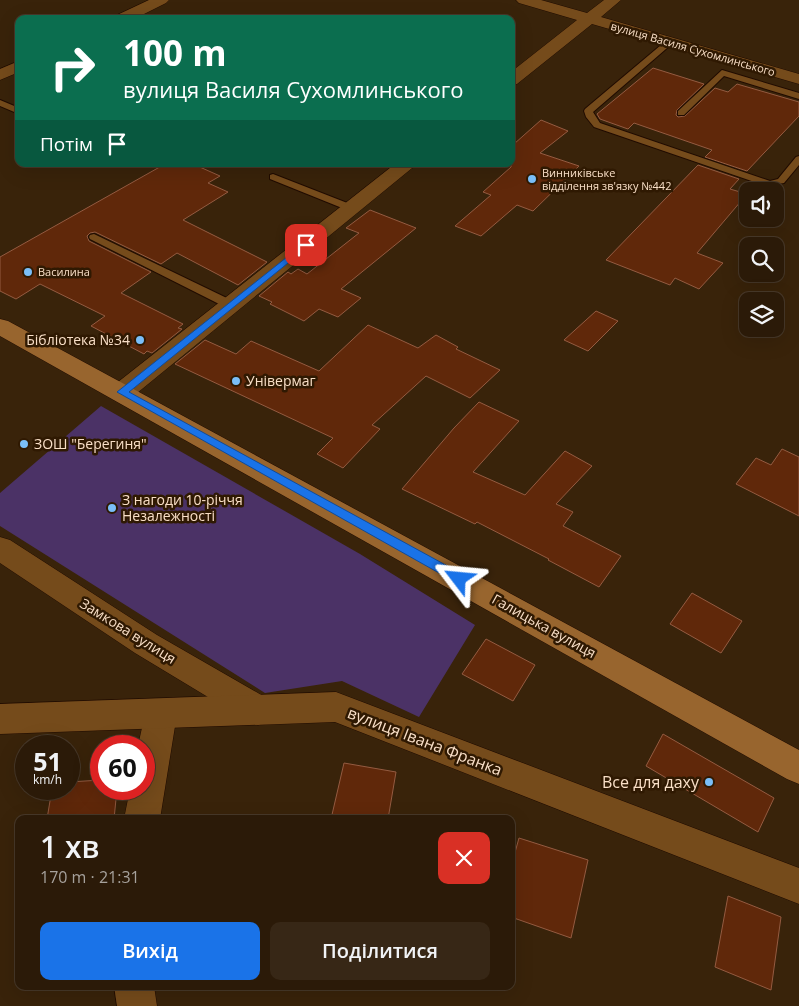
<!DOCTYPE html>
<html lang="uk">
<meta charset="utf-8">
<style>
body{margin:0;font-family:"Open Sans",sans-serif;background:#372716;color:#f1f3f6;height:100vh;display:flex;flex-direction:column;font-size:19px;white-space:nowrap}
*{box-sizing:border-box;margin:0}
p{font-size:16px;color:#a6a19c}
.icon{flex:none;width:28px;height:28px;fill:none;stroke:currentColor;stroke-width:2;stroke-linecap:round;stroke-linejoin:round}
.map{position:relative;flex:1;overflow:hidden}
.sheet{position:absolute;left:15px;top:815px;width:500px;height:175px;display:flex;flex-direction:column;background:#2b1a08;border-radius:10px;box-shadow:0 5px 20px #0002,0 0 0 1px #473829}
.sheet>*{flex:none}
.top-card{position:absolute;left:15px;top:15px;width:500px;height:152px;border-radius:10px;box-shadow:0 5px 20px #0002,0 0 0 1px #473829;background:#0b6e4f;color:#fff;overflow:hidden}
.controls{position:absolute;left:739px;top:182px;display:grid;gap:10px}
.controls a{display:grid;place-items:center;width:45px;height:45px;border-radius:10px;background:#2b1a08;box-shadow:0 5px 20px #0002,0 0 0 1px #473829;font-size:25px}
.speed{position:absolute;left:15px;top:735px;display:flex;gap:10px;font-size:25px;font-weight:700;text-align:center}
.speed>*{display:grid;place-content:center;width:65px;height:65px;border-radius:50%;background:#2b1a08;box-shadow:0 5px 20px #0002,0 0 0 1px #473829;line-height:1}
.speed small{font-size:12px;font-weight:400}
.speed .limit{border:8px solid #d22;background:#fff;color:#111}
.pin{position:absolute;display:grid;place-items:center;width:42px;height:42px;color:#fff;margin:-21px;border-radius:10px;box-shadow:0 2px 8px #0006}
.me{position:absolute;width:55px;margin:-28px;rotate:299deg;stroke-linejoin:round;filter:drop-shadow(0 0 4px #0008)}
.turn{display:flex;align-items:center;gap:18px;height:105px;padding:0 25px;font-size:22px}
.turn .icon{width:65px;height:65px;stroke-width:2.5}
.turn b{display:block;font-size:35px;line-height:42px}
.then{display:flex;align-items:center;height:48px;padding:0 25px;background:#0003;gap:10px;font-size:19px}
.round{display:grid;place-items:center;flex:none;width:52px;height:52px;border-radius:10px;background:#372716}
.overview{display:flex;align-items:center;justify-content:space-between;height:85px;padding:0 25px}
h1{font-size:30px;font-weight:600;line-height:38px}
.primary-button{display:flex;gap:10px;margin-top:auto;padding:10px 25px}
.primary-button a{flex:1;height:58px;border-radius:10px;background:#1a73e8;color:#fff;font-size:20px;font-weight:600;line-height:58px;text-align:center}
.primary-button a+a{background:#372716;color:#f1f3f6}
.map>svg:first-child{display:block}
.green{fill:#4b3266}
.building{fill:#60280a;stroke:#945b41}
.lines{fill:none;stroke-linecap:round;stroke-linejoin:round}
.service-casing{stroke:#200b00;stroke-width:2}
.minor-casing{stroke:#200b00;stroke-width:1}
.tertiary-casing{stroke:#200b00;stroke-width:1}
.primary-casing{stroke:#200b00;stroke-width:1}
.service{fill:#754b1b;fill-rule:evenodd}
.minor{fill:#754b1b;fill-rule:evenodd}
.tertiary{fill:#754b1b;fill-rule:evenodd}
.primary{fill:#98652e;fill-rule:evenodd}
.route{fill:#1a73e8;stroke:#114b97}
.poi-dot{fill:#7abef8;stroke:#2f1902;stroke-width:2}
.labels{text-anchor:middle;stroke-width:5;stroke-linejoin:round;paint-order:stroke}
.far-street-label{font-size:11px;fill:#f9dfc7;stroke:#2f1902}
.far-poi-label{font-size:11px;fill:#f9dfc7;stroke:#2f1902;text-anchor:start}
.poi-label{font-size:14px;fill:#f9dfc7;stroke:#2f1902;text-anchor:start}
.street-label{font-size:14px;fill:#f9dfc7;stroke:#2f1902}
.near-street-label{font-size:16px;fill:#f9dfc7;stroke:#2f1902}
.near-poi-label{font-size:16px;fill:#f9dfc7;stroke:#2f1902;text-anchor:end}
</style>
<div class="map">
<svg width="799" height="1006" viewBox="0 0 799 1006">
<rect width="100%" height="100%" fill="#39230a"/>
<path class="green" d="M101 406 360 554 475 625 419 717 342 681 265 693 0 526V493Z"/>
<g class="building">
<path d="M653 68 704 84 677 110 676 115 678 117 685 116 715 88 728 92 737 84 799 102V116L747 171 705 157 712 150 634 123 628 129 600 119 597 114Z"/>
<path d="M541 120 568 131 540 153 579 166 533 211 517 205 481 236 455 226 491 195 483 192 511 167V143L514 144Z"/>
<path d="M165 164H193L220 176 208 183 228 192 183 220 267 262 238 285 177 253 161 264 95 232 90 233 87 236 89 241 151 272 121 293 183 324 178 328 182 329 152 353 147 351 144 354 91 326 105 316 40 284 16 299 0 291V257Z"/>
<path d="M698 165 739 179 730 189 747 194 697 253 723 263 699 289 675 278 670 285 606 260Z"/>
<path d="M370 210 416 228 341 289 361 298 338 317 319 309 304 321 270 304 272 302 259 296 288 272 291 274 298 269 307 274 359 233 346 228Z"/>
<path d="M596 311 618 321 588 351 564 340Z"/>
<path d="M368 325 418 348 436 335 458 347 456 349 500 370 470 398 426 376 372 425 380 429 343 468 317 454 333 438 175 364 205 340 236 354 251 341 319 371Z"/>
<path d="M479 402 519 421 473 472 525 495 565 451 592 466 556 504 573 512 563 526 621 556 599 587 548 560 549 559 477 522 475 524 402 489 454 428Z"/>
<path d="M782 449 799 457V516L736 484 756 458 771 465Z"/>
<path d="M692 593 742 621 721 653 670 624Z"/>
<path d="M486 639 535 665 513 701 462 674Z"/>
<path d="M663 734 774 798 758 832 646 766Z"/>
<path d="M344 763 396 772 388 819H331Z"/>
<path d="M101 780V789H117L114 819H47L52 789H69V782Z"/>
<path d="M519 838 588 860 571 938 511 917V867Z"/>
<path d="M728 896 781 917 771 990 715 967Z"/>
</g>
<g class="lines">
<g class="service-casing">
<g id="service">
<path d="M667 40 674 42 593 112 600 123 770 181 778 179 796 157 799 156V165L784 183 766 186 594 127 586 117 584 111 585 109Z"/>
<path d="M722 70 799 93V99L724 76 684 115H678V111Z"/>
<path d="M0 100 19 108V114L0 106Z"/>
<path d="M273 174 355 206 356 208 355 210H347L270 179V175Z"/>
<path d="M94 234 235 302 237 305 231 309 227 308 90 239 89 237 90 235Z"/>
</g>
</g>
<g class="minor-casing">
<g id="minor">
<path d="M149 0H169L166 3 134 19H113L115 16Z"/>
<path d="M516 0H541L587 13 604 0H621L601 17 799 74V84L592 24 517 84 511 85V72L577 20 519 3Z"/>
<path d="M19 61V72L0 80V69Z"/>
<path d="M395 164H417L131 398 122 401 113 398 110 392 113 386Z"/>
<path d="M0 537 10 540 157 635 270 700 274 710 270 720 258 725 246 720 135 653 0 563Z"/>
<path d="M161 699 173 703 177 714 160 819H124L130 789H144V746H138L145 714 149 703Z"/>
<path d="M114 986H154L157 1006H117Z"/>
</g>
</g>
<g class="tertiary-casing">
<path id="tertiary" d="M336 692 799 868V904L335 722 0 734V704Z"/>
</g>
<g class="primary-casing">
<path id="primary" d="M0 319 8 321 799 750V784L787 779 0 336Z"/>
</g>
<use href="#service" class="service"/>
<use href="#minor" class="minor"/>
<use href="#tertiary" class="tertiary"/>
<use href="#primary" class="primary"/>
</g>
<path class="route" d="M306 242 309 243V246L129 392 464 575 465 579 464 582H455L117 392Z"/>
<g class="poi-dot">
<circle cx="532" cy="179" r="5"/>
<circle cx="28" cy="272" r="5"/>
<circle cx="140" cy="340" r="5"/>
<circle cx="236" cy="381" r="5"/>
<circle cx="24" cy="444" r="5"/>
<circle cx="112" cy="508" r="5"/>
<circle cx="709" cy="782" r="5"/>
</g>
<g class="labels">
<g class="far-street-label">
<text transform="translate(693 49) rotate(16)" y="4">вулиця Василя Сухомлинського</text>
</g>
<g class="far-poi-label">
<text x="542" y="177">Винниківське<tspan x="542" dy="13">відділення зв'язку №442</tspan></text>
<text x="38" y="276">Василина</text>
</g>
<g class="poi-label">
<text x="130" y="345" text-anchor="end">Бібліотека №34</text>
<text x="246" y="386">Універмаг</text>
<text x="34" y="449">ЗОШ "Берегиня"</text>
<text x="122" y="505">З нагоди 10-річчя<tspan x="122" dy="16">Незалежності</tspan></text>
</g>
<g class="street-label">
<text transform="translate(544 626) rotate(29)" y="5">Галицька вулиця</text>
<text transform="translate(128 631) rotate(32)" y="5">Замкова вулиця</text>
</g>
<g class="near-street-label">
<text transform="translate(425 741) rotate(21)" y="6">вулиця Івана Франка</text>
</g>
<g class="near-poi-label">
<text x="699" y="788">Все для даху</text>
</g>
</g>
</svg>
<div class="controls">
<a><svg class="icon" aria-label="sound" viewBox="0 0 24 24"><path d="M4 9h4l5-4v14l-5-4H4zM17 9q2 3 0 6"/></svg></a>
<a><svg class="icon" aria-label="search" viewBox="0 0 24 24"><circle cx="10" cy="10" r="6"/><path d="M15 15l6 6"/></svg></a>
<a><svg class="icon" aria-label="layers" viewBox="0 0 24 24"><path d="M12 4l9 5-9 5-9-5zM3 14l9 5 9-5"/></svg></a>
</div>
<div class="speed"><div>51<small>km/h</small></div><div class="limit">60</div></div>
<div class="pin" style="left:306px;top:245px;background:#d93025"><svg class="icon" aria-label="arrive" viewBox="0 0 24 24"><path d="M6 21V4h12l-3 4 3 4H6"/></svg></div>
<svg class="me" style="left:459px;top:579px" viewBox="-20 -20 40 40"><path d="M0-17L14 15 0 8-14 15z" fill="#1a73e8" stroke="#fff" stroke-width="4"/></svg>
<div class="top-card">
<div class="turn"><svg class="icon" aria-label="right" viewBox="0 0 24 24"><path d="M7 20v-9h11M14 6l5 5-5 5"/></svg><div><b>100 m</b>вулиця Василя Сухомлинського</div></div>
<div class="then">Потім<svg class="icon" aria-label="arrive" viewBox="0 0 24 24"><path d="M6 21V4h12l-3 4 3 4H6"/></svg></div>
</div>
<section class="sheet">
<div class="overview"><div><h1>1 хв</h1><p>170 m · 21:31</p></div><a class="round" style="background:#d93025;color:#fff"><svg class="icon" aria-label="close" viewBox="0 0 24 24"><path d="M6 6l12 12M18 6L6 18"/></svg></a></div>
<div class="primary-button"><a>Вихід</a><a>Поділитися</a></div>
</section>
</div>
